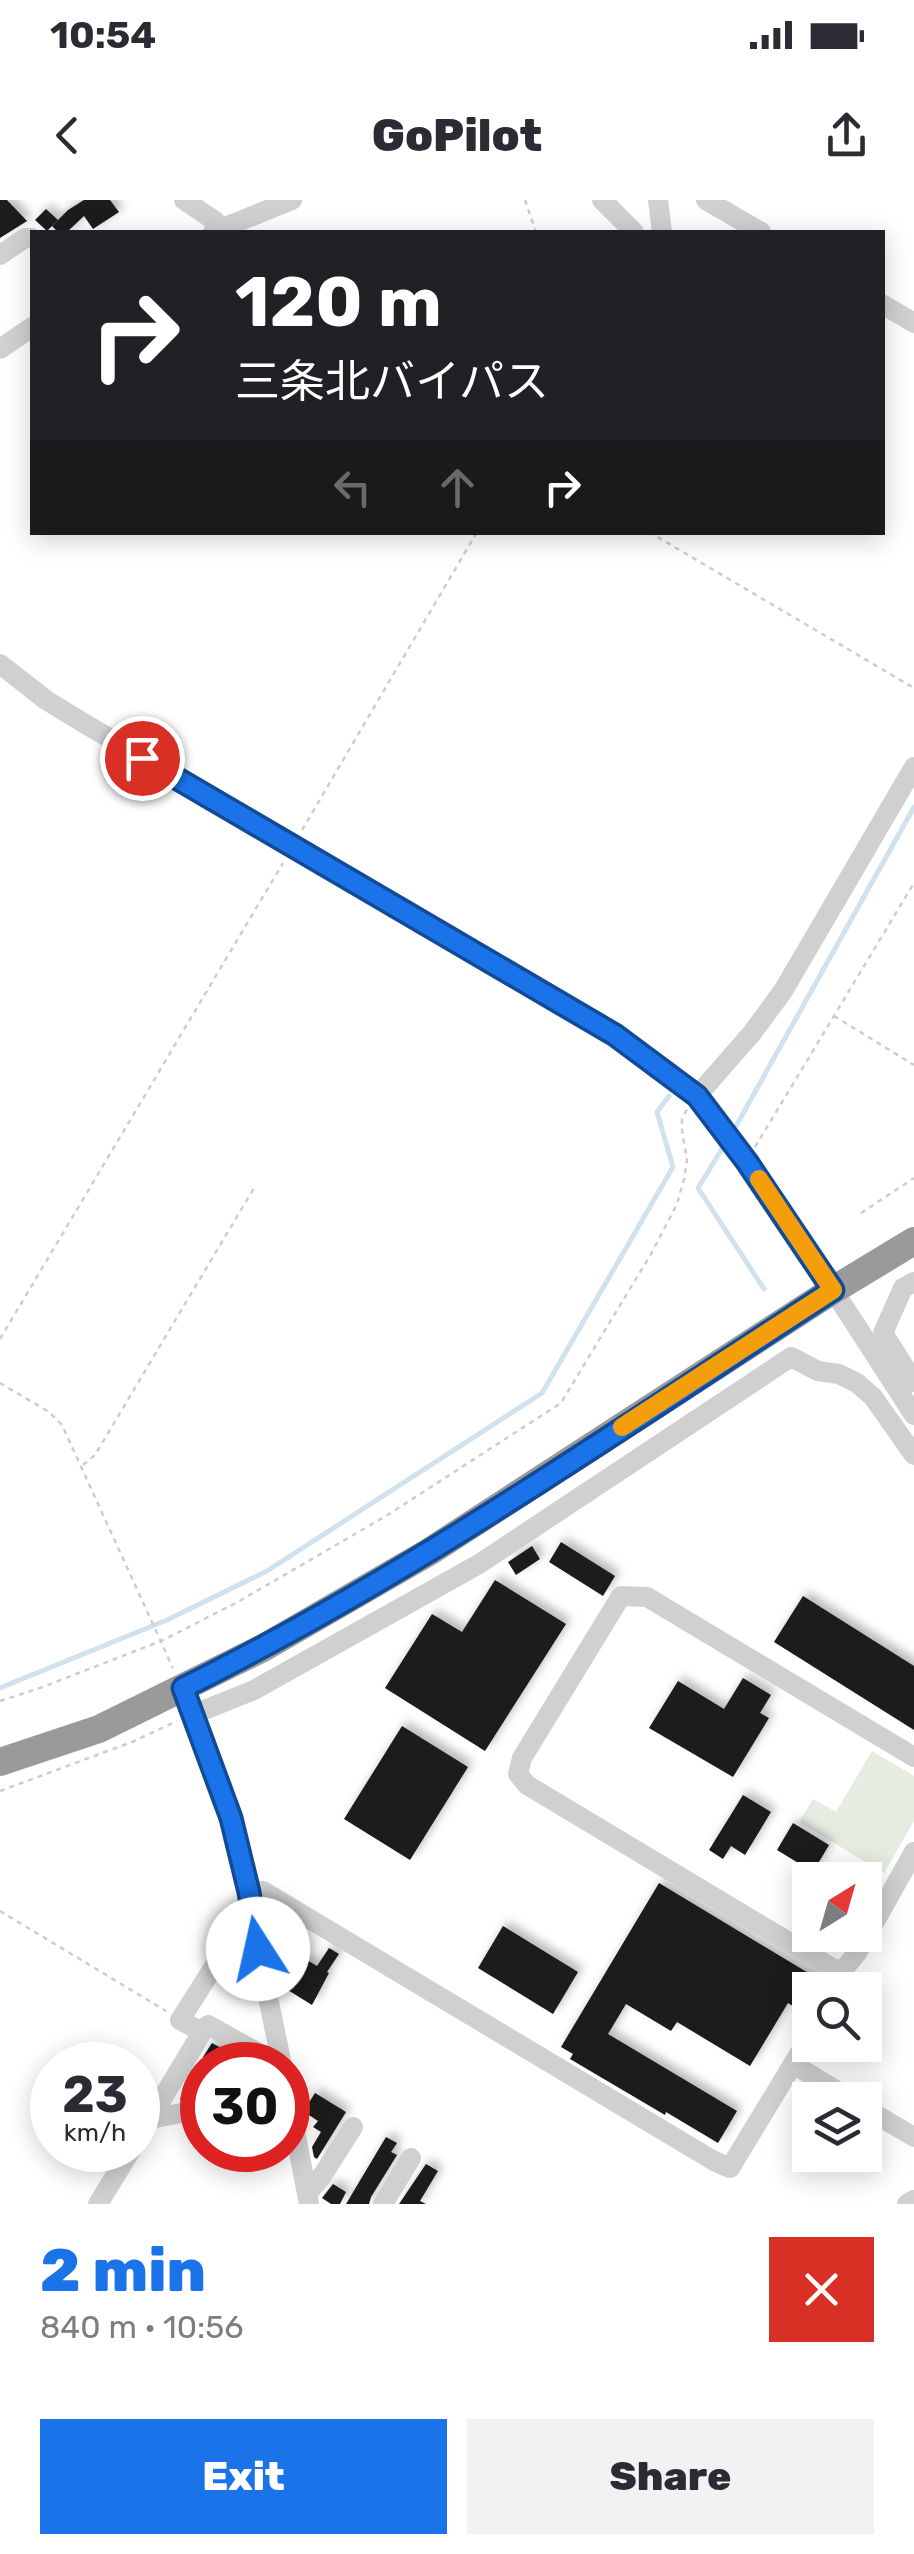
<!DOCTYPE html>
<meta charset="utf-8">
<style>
body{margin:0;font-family:Rubik,"Noto Sans JP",sans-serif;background:#f2f2f3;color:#2b2b33;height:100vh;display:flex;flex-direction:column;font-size:38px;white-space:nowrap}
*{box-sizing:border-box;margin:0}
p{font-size:32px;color:#7c7c81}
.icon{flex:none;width:55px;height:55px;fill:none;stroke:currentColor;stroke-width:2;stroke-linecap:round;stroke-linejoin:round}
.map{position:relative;height:2004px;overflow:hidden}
.details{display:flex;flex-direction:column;background:#fff;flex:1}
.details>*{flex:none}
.top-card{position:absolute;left:30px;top:30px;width:855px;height:305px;border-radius:0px;box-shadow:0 5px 25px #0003;background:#202124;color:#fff;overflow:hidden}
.needle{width:65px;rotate:37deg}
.buttons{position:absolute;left:792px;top:1662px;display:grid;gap:20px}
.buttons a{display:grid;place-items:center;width:90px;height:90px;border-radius:0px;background:#fff;box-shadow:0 5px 25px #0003;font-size:50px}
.speed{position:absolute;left:30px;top:1842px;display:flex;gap:20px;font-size:50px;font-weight:700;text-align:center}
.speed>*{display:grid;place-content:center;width:130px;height:130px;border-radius:50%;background:#fff;box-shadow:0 5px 25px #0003;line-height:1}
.speed small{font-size:25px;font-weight:400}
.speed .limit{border:15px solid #d22;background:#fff;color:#111}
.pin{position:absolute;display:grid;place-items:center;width:85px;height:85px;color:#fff;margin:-42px;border:5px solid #fff;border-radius:50%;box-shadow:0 2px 10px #0007}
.me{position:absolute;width:110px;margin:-55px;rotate:350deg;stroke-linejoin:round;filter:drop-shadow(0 0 8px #0008)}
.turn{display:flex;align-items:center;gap:35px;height:210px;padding:0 40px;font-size:45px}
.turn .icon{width:130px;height:130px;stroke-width:2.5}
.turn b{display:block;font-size:70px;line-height:85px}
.lanes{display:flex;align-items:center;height:95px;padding:0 40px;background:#0003;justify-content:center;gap:50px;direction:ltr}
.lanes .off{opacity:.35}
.round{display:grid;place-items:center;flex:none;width:105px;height:105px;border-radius:0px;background:#f2f2f3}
.summary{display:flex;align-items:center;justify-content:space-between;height:170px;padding:0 40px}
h1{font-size:60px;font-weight:800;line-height:75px;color:#1a73e8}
.action{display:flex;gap:20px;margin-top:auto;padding:20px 40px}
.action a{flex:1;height:115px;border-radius:0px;background:#1a73e8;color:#fff;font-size:40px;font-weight:800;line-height:115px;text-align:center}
.action a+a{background:#f2f2f3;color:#2b2b33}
.status{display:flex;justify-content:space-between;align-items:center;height:70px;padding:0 50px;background:#fff;direction:ltr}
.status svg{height:28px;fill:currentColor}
header{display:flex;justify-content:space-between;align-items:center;height:130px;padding:0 40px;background:#fff;font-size:45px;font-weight:800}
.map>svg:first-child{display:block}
.green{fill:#e6ecdf}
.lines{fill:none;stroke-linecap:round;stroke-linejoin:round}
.stream{stroke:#cfe2ee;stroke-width:5}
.building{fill:#1a1a1a;filter:url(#shadow)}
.path{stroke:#cdcdcd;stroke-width:2.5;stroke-dasharray:5 5;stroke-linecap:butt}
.minor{stroke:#d0d0d0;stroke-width:20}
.highway{stroke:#9a9a9a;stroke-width:28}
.route-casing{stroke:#114b97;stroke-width:25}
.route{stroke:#1a73e8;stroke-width:18}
.slow{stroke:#f59e0b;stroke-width:18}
</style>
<div class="status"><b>10:54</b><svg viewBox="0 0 49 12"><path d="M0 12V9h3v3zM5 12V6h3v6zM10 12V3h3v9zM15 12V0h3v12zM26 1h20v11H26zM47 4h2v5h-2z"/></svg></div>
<header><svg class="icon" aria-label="back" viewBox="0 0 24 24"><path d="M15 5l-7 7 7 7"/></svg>GoPilot<svg class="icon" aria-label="share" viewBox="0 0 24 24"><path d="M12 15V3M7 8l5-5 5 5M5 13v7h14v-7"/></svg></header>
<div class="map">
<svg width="914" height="2004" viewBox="0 0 914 2004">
<defs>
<filter id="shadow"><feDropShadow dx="5" dy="-5" stdDeviation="5" flood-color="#0004"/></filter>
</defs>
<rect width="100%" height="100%" fill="#fff"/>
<path class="green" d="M872 1551 914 1576V1621L884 1673 799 1622 813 1599 836 1612Z"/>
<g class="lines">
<g class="stream">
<path d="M731 935 914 607"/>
<path d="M725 944 698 988 764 1089"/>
<path d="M0 1488 167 1420 267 1371 542 1193 673 967 657 912 669 896"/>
</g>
</g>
<g class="building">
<path d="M0 0H7L27 21 0 38Z"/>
<path d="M84 0H110L119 12 93 29 84 16 67 32H58L52 26 68 10Z"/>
<path d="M46 9 58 20 47 31 35 20Z"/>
<path d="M561 1342 615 1376 603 1396 549 1362Z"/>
<path d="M532 1346 540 1359 516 1375 508 1362Z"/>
<path d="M495 1380 566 1424 485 1551 385 1488 432 1414 462 1432Z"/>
<path d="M803 1396 914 1466V1530L774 1442Z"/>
<path d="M743 1478 771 1495 760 1513 769 1518 733 1577 649 1528 678 1481 724 1509Z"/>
<path d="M402 1526 468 1567 410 1660 344 1619Z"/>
<path d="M743 1595 771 1612 745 1655 731 1646 723 1659 709 1650Z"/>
<path d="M793 1623 829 1645 813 1672 777 1650Z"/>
<path d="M659 1683 825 1783 824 1790H810V1807L806 1814 788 1803 750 1866 677 1822 671 1831 626 1804 608 1834 737 1911 718 1943 666 1912 665 1915 570 1859 573 1854 561 1847Z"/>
<path d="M503 1726 578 1772 553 1814 478 1768Z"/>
<path d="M329 1748 339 1754 327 1772 329 1773 312 1805 283 1787 290 1777 293 1779 305 1759 317 1766Z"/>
<path d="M212 1843 252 1865H216L203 1857Z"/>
<path d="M202 1872V1896L180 1899 186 1886 191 1885 190 1879 193 1873Z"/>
<path d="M315 1893 346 1912 317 1959 314 1957 312 1947 321 1932 313 1927 318 1921 306 1913 305 1909Z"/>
<path d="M386 1937 397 1943 391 1952 397 1955 371 1997 369 2004H346Z"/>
<path d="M426 1964 438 1971 420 2001 426 2004H399Z"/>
<path d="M333 1984 346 1992 340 2004H331L322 1998Z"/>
</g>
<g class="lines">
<g class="path">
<path d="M525 0 536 32"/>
<path d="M649 332 914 488"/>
<path d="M302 630 477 332"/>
<path d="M834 816 914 865"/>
<path d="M755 947 914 683"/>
<path d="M861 1013 914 978"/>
<path d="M0 1139 283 663"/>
<path d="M0 1183 49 1212 62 1225 173 1468"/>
<path d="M83 1265 95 1255 254 988"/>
<path d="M0 1501 40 1488 161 1441 236 1403 386 1316 561 1203 651 1054 677 1004 684 979 687 960 682 930V920L687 909"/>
<path d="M0 1591 132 1542 177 1521"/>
<path d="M0 1711 166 1811"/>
</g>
<g class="minor">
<path d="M184 0 215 21 221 28"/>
<path d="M602 0 634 32"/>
<path d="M658 0 662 32"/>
<path d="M706 0 761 32"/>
<path d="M213 32 292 0"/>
<path d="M0 55 25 38H32"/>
<path d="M882 104 914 123"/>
<path d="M0 149 32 127"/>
<path d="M0 464 46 500 82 522 632 846 697 896 723 930 815 1062 914 1215"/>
<path d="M697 896 752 833 783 791 914 567"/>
<path d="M914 1082 903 1088 883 1133 914 1182"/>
<path d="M189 1505C211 1573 245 1638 250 1710L282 1865"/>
<path d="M192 1515 254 1490 479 1364 791 1157 818 1171 839 1174 857 1183 873 1197 914 1255"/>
<path d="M249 1692 263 1691 714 1961 730 1968 810 1836"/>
<path d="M250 1710 180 1820 202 1832 208 1825 280 1865"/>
<path d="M843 1770 834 1769 527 1585 518 1574 522 1558 621 1396 647 1397 914 1557"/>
<path d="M837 1790 843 1770 857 1753 914 1652"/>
<path d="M793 1864 852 1900"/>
<path d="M288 1894 309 2004"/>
<path d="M865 1908 914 1937"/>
<path d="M150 1919 202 1909"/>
<path d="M138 1939 202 1832"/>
<path d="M307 1994 322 1976 353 1927"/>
<path d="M98 2004 131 1950"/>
<path d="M383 2004 411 1958"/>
<path d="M907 2004 914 2000"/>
</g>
<path class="highway" d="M0 1562 99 1529 263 1448 429 1352 833 1090 914 1041"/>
</g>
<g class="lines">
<g class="route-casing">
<path id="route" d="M142 558 615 835 697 896 747 962 833 1090C620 1229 411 1375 183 1488L231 1618 249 1692 258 1749"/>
</g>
<use href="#route" class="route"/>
<path class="slow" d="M622 1227 833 1090 759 979"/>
</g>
</svg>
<div class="buttons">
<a><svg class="needle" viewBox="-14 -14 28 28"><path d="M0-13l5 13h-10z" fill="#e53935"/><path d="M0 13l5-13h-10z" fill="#7c7c81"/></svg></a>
<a><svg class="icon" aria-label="search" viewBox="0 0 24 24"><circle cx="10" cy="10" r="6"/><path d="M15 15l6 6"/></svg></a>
<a><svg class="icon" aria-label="layers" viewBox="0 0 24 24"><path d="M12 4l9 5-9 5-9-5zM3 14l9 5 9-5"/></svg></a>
</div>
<div class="speed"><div>23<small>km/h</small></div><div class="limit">30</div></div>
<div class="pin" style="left:142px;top:558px;background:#d93025"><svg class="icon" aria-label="arrive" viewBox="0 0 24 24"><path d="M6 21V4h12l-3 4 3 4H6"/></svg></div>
<svg class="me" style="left:258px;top:1749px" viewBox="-20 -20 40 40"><circle r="19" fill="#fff"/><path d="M0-13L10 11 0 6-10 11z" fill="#1a73e8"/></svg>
<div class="top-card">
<div class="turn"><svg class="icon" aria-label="right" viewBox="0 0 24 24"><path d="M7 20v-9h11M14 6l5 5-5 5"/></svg><div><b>120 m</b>三条北バイパス</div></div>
<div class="lanes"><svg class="icon off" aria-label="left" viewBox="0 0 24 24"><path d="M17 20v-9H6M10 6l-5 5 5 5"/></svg><svg class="icon off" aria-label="ahead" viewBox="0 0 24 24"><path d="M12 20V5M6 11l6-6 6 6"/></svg><svg class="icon" aria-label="right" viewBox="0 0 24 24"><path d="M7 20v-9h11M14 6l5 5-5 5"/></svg></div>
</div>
</div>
<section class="details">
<div class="summary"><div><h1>2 min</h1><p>840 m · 10:56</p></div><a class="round" style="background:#d93025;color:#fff"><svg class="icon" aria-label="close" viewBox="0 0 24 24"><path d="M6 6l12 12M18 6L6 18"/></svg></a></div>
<div class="action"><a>Exit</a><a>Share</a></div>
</section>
